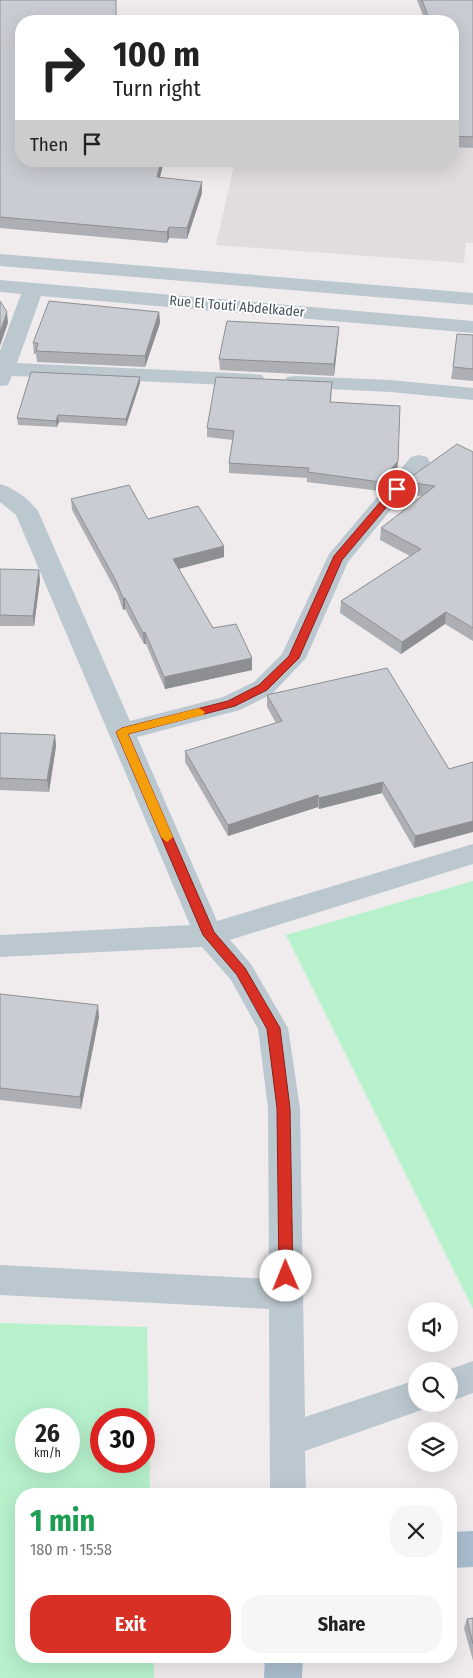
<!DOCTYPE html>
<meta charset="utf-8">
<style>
body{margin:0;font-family:"Fira Sans Condensed",sans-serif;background:#f6f6f6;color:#222;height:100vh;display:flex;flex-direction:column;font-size:19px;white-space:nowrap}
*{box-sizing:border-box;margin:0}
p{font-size:16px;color:#767676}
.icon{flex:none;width:28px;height:28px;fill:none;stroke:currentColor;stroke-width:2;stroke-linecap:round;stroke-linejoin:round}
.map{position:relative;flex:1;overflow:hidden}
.side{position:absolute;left:15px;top:1488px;width:442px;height:175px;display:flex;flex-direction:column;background:#fff;border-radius:20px;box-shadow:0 5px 20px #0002}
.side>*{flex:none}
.banner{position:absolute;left:15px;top:15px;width:444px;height:152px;border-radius:20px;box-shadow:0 5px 20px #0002;background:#fff;color:#222;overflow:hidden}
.controls{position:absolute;left:408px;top:1302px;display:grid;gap:10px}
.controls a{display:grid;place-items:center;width:50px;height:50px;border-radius:50%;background:#fff;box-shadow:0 5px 20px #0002;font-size:25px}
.speed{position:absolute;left:15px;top:1408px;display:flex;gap:10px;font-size:25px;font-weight:700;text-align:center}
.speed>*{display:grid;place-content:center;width:65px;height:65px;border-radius:50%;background:#fff;box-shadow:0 5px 20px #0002;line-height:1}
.speed small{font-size:12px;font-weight:400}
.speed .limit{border:8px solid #d22;background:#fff;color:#111}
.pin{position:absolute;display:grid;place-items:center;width:42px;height:42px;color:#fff;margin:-21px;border:2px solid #fff;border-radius:50%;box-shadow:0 1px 5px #0007}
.me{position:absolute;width:55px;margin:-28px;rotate:359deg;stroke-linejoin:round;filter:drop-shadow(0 0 4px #0008)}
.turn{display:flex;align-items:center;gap:18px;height:105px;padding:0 15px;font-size:22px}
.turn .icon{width:65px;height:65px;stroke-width:2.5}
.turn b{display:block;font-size:35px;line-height:42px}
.then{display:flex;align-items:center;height:48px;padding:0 15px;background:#0003;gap:10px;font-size:19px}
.round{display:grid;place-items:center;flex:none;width:52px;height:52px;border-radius:20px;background:#f6f6f6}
.summary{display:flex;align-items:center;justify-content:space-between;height:85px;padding:0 15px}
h1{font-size:30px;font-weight:700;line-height:38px;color:#1e9e55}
.cta{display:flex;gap:10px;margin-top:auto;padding:10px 15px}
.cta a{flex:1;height:58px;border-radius:20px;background:#d93025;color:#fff;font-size:20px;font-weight:700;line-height:58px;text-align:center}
.cta a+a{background:#f6f6f6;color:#222}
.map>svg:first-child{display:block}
.education{fill:#e1dddf}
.green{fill:#b7f1cc;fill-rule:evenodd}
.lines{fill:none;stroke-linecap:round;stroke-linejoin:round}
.minor{fill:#bcc8d0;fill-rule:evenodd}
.major{fill:#aabdce;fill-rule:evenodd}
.wall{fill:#adafb5}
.shaded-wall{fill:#8d8f93}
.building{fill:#c9ccd2;stroke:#8d8f93}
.route{fill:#d93025;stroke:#8d1f18}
.slow{fill:#f59e0b}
.labels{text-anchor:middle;stroke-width:4;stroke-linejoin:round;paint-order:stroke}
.far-street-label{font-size:14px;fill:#44515b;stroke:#fff}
</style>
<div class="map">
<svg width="473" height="1678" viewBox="0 0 473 1678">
<rect width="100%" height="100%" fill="#f0eced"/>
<path class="education" d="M453 32H473V243H466L464 263 216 245 235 161H452Z"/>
<g class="green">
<path d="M473 881V1309L286 935Z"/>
<path d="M0 1323 147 1327 150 1494H21V1656H154V1678H0ZM26 1419H69V1461H26ZM101 1419H144V1461H101Z"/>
</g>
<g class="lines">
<g class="minor">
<path d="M0 254 473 293V305L0 266Z"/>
<path d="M0 280 473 321V333L41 296 17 363 254 374 262 375 265 380 262 385 254 386 12 376 8 385 0 386V351L21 294 0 292Z"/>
<path d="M295 376 391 380 473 388V400L391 392 287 387 284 382 287 377Z"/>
<path d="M419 455 427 457 430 462 348 562 306 658 272 694 240 710 137 737 217 921 473 844V864L230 940 251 964 288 1028 300 1108 305 1417 416 1380V1404H430L428 1408 416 1412 305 1451 306 1494H270L269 1309 0 1295V1265L269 1279 268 1108 258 1029 231 980 202 947 0 957V935L190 925 16 515 0 502V484C13 487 30 500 38 511L130 721 223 697 254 682 282 654 329 554 411 457Z"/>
<path d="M473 1361V1393L449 1402V1371H445Z"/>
</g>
<g class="major">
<path d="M473 1531V1567L451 1568V1532Z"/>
<path d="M265 1656H303L302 1678H264Z"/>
</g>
</g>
<g class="wall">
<path d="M0 0H116V21H21V161H164L160 178 202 182V193L187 239 169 238 167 243 0 228Z"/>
<path d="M417 0H473V148L452 147V21H425Z"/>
<path d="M159 312 160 323 145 367 37 362 36 354H34L33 343Z"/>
<path d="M473 335V381L451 379 453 367Z"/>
<path d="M338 339 334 376 220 370 219 359Z"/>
<path d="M140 377V383L126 426 59 422 57 427 18 425 17 418Z"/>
<path d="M332 382 331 402 398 461 397 471 380 491 307 482V478L229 473V463L233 440 207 437V428Z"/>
<path d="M473 452V641L445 624 401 654 340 613 341 601 410 556 380 540 381 528 422 496 406 494 407 482Z"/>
<path d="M71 499 148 519 224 557 179 569 213 628 252 670 165 689 146 644H144L125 609 123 610 117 593 72 510Z"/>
<path d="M0 569 40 580 34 626H0Z"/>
<path d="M267 695 449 769 414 848 382 793 319 809 318 807 228 836 185 762V751L276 723 267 707Z"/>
<path d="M0 733 55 735 56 746 49 792 0 790Z"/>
<path d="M0 994 99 1017 81 1109 0 1100Z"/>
<path d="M473 1618V1661L464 1628 467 1619Z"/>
</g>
<g class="shaded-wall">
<path d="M161 161H164L157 188V177Z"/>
<path d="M202 182V193L187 239V228Z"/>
<path d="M169 227V238L167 243V232Z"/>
<path d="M7 312 8 323 0 346V332Z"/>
<path d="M159 312 160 323 145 367V356Z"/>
<path d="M339 327 338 339 334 376V364Z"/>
<path d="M140 377V383L126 426V419Z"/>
<path d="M58 415 59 422 57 427 56 421Z"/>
<path d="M398 461 397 471 380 491V482Z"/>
<path d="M224 546V557L174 570 173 559Z"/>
<path d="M39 570 40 580 34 626 33 616Z"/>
<path d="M123 598H125V609L123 610Z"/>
<path d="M446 612 445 624 401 654 402 642Z"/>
<path d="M145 632 146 644H144L143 633Z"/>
<path d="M252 658V670L165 689 164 677Z"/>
<path d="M55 735 56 746 49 792 47 780Z"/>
<path d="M383 782 382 793 319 809V798Z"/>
<path d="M318 795V807L228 836V825Z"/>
<path d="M473 821V832L414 848 415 836Z"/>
<path d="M98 1005 99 1017 81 1109 80 1097Z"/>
</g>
<g class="building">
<path d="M0 0H116V16H61L59 21H21V161H161L157 177 202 182 187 228 169 227 167 232 0 217Z"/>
<path d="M422 0H473V137L452 136V21H430Z"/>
<path d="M0 301 7 312 0 332Z"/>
<path d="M49 301 159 312 145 356 36 351 38 343H33Z"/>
<path d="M227 321 339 327 334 364 219 359Z"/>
<path d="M457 334 473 335V369L453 367Z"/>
<path d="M31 372 140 377 126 419 58 415 56 421 17 418Z"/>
<path d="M216 377 332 382 330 402 400 406 398 461 380 482 308 472 309 468 229 463 234 431 207 428Z"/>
<path d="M457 444 473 452V628L446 612 402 642 341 601 421 549 381 528 435 486 407 482 411 477Z"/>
<path d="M129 485 148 519 198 506 224 546 173 559 213 628 236 624 252 658 164 677 145 632 143 633 125 598H123L116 581 71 499Z"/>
<path d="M0 569 39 570 33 616 0 615Z"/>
<path d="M387 668 449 769 473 762V821L415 836 383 782 319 798 318 795 228 825 185 751 282 721 267 695Z"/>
<path d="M0 733 55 735 47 780 0 778Z"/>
<path d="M0 994 98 1005 80 1097 0 1088Z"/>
<path d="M473 1618V1644L467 1619Z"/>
</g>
<path class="route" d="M397 486 401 489 400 491 342 560 299 658 267 690 235 706 128 734 214 932 245 968 280 1028 290 1108 293 1276 290 1280 286 1282 281 1280 279 1276 277 1108 267 1029 237 975 203 935 116 732 122 728 228 701 259 685 289 656 334 556 393 487Z"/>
<path class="slow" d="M199 708 205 712 203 715 128 734 173 837 167 842 161 837 116 732 122 728Z"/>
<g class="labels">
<g class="far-street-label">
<text transform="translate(237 306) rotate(5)" y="5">Rue El Touti Abdelkader</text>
</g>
</g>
</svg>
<div class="controls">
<a><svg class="icon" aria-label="sound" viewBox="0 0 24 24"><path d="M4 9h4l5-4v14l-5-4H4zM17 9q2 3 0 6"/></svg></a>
<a><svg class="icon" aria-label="search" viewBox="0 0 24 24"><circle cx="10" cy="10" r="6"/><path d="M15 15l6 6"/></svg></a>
<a><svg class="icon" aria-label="layers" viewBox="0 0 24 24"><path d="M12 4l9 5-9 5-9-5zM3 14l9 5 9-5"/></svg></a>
</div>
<div class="speed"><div>26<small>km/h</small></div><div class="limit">30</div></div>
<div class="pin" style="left:397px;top:489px;background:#d93025"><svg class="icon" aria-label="arrive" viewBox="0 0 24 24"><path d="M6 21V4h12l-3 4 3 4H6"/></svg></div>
<svg class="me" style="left:286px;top:1276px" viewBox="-20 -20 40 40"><circle r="19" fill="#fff"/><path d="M0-13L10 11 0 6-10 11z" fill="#d93025"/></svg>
<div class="banner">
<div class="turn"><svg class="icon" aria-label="right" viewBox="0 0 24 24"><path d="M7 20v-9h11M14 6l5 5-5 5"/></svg><div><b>100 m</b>Turn right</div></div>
<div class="then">Then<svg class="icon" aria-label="arrive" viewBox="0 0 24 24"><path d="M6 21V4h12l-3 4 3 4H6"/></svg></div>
</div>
<section class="side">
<div class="summary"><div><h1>1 min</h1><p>180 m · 15:58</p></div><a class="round"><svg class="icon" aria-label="close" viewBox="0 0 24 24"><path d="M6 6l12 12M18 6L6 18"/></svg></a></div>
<div class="cta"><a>Exit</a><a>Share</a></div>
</section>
</div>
